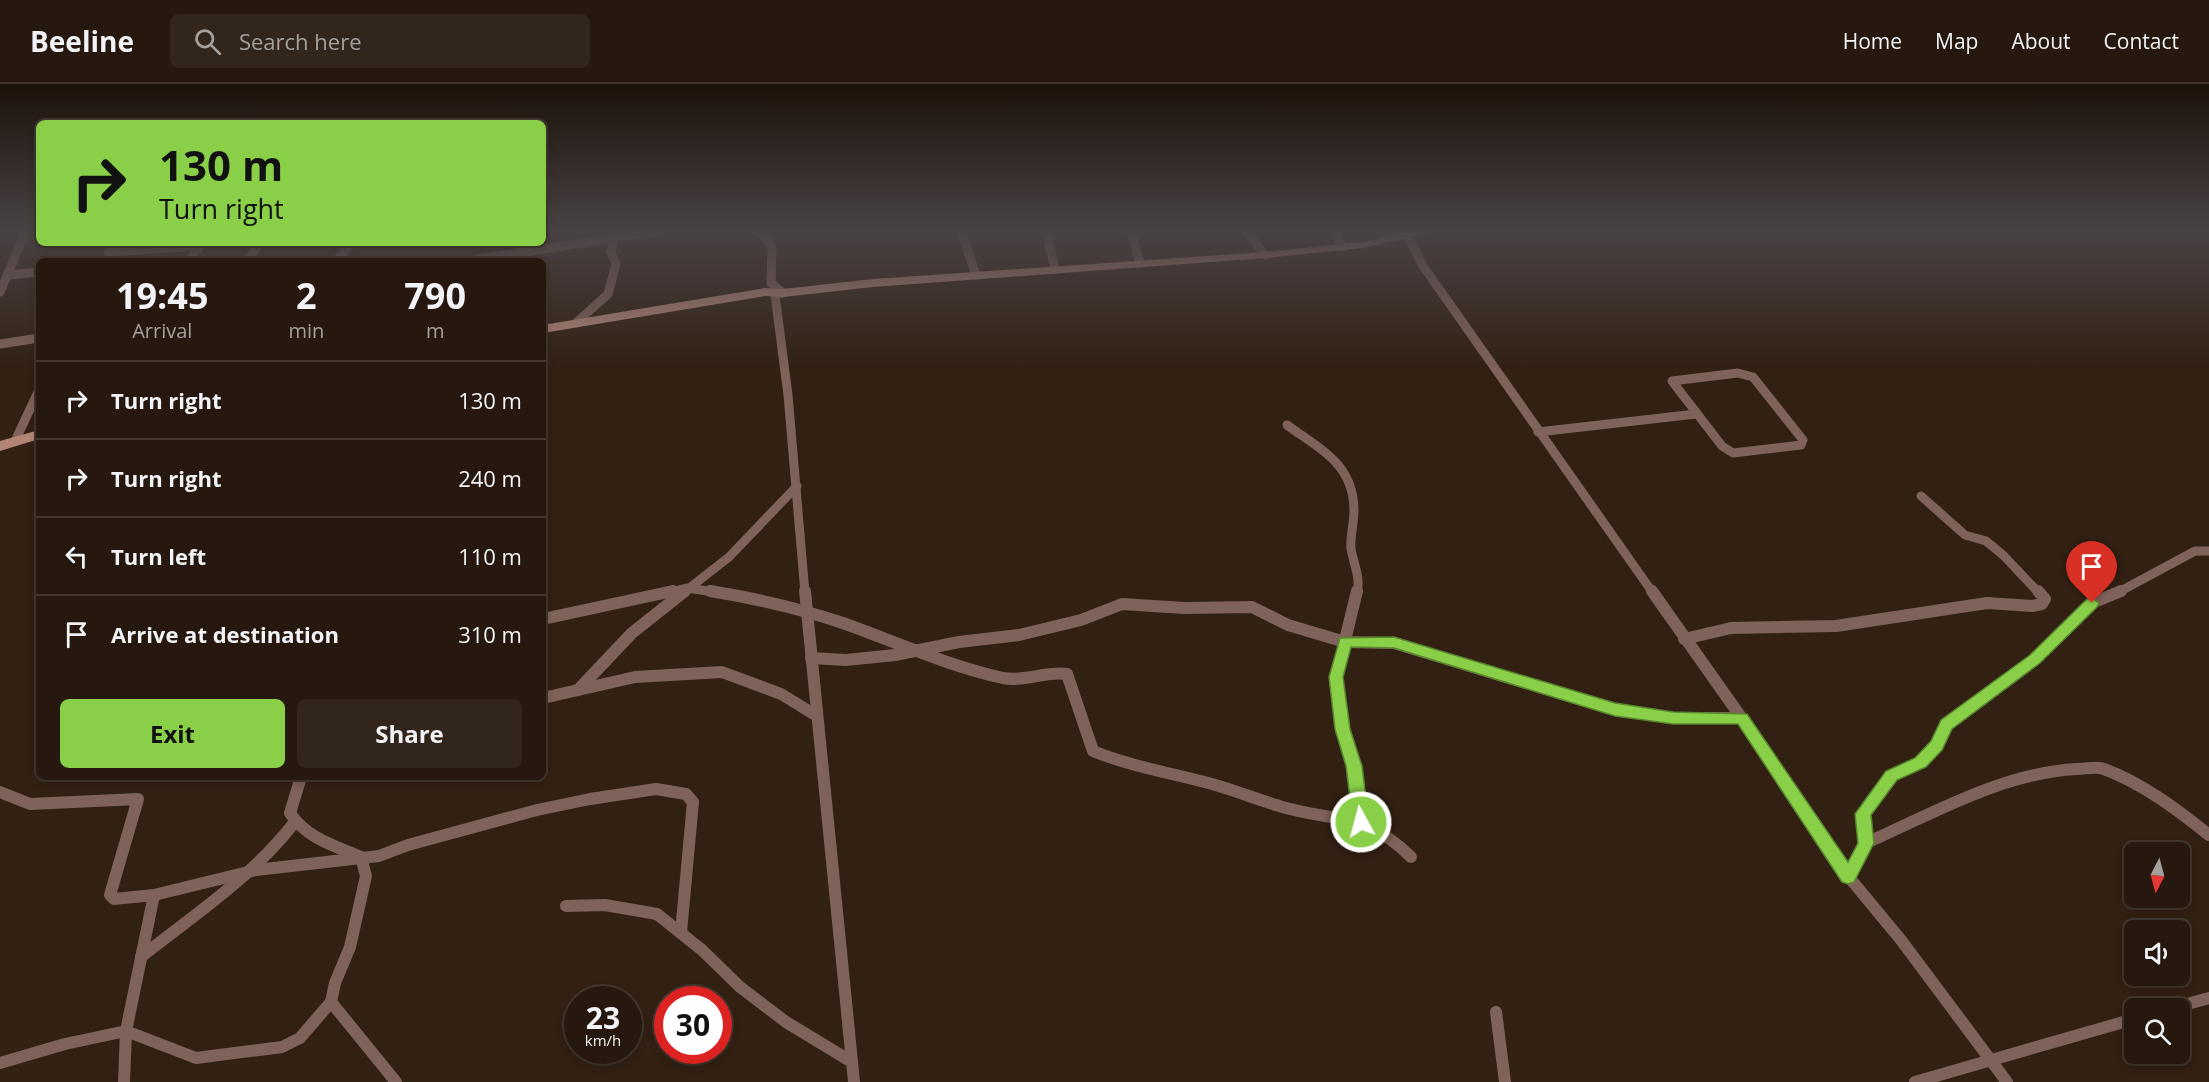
<!DOCTYPE html>
<style>
body{margin:0;font-family:"Open Sans",sans-serif;background:#32251c;color:#f1f3f6;height:100vh;display:flex;flex-direction:column;font-size:22px;white-space:nowrap}
*{box-sizing:border-box;margin:0}
p{font-size:20px;color:#a4a09e}
.icon{flex:none;width:33px;height:33px;fill:none;stroke:currentColor;stroke-width:2;stroke-linecap:round;stroke-linejoin:round}
.map{position:relative;flex:1;overflow:hidden}
.sheet{position:absolute;left:36px;top:174px;width:510px;height:522px;display:flex;flex-direction:column;background:#26180e;border-radius:9px;box-shadow:0 3px 9px #0003,0 0 0 2px #42372e}
.sheet>*{flex:none}
.hud{position:absolute;left:36px;top:36px;width:510px;height:126px;border-radius:9px;box-shadow:0 3px 9px #0003,0 0 0 2px #42372e;background:#89cf48;color:#111;overflow:hidden}
.needle{width:39px;rotate:186deg}
.controls{position:absolute;left:2124px;top:758px;display:grid;gap:12px}
.controls a{display:grid;place-items:center;width:66px;height:66px;border-radius:9px;background:#26180e;box-shadow:0 3px 9px #0003,0 0 0 2px #42372e;font-size:30px}
.speed{position:absolute;left:564px;top:902px;display:flex;gap:12px;font-size:30px;font-weight:700;text-align:center}
.speed>*{display:grid;place-content:center;width:78px;height:78px;border-radius:50%;background:#26180e;box-shadow:0 3px 9px #0003,0 0 0 2px #42372e;line-height:1}
.speed small{font-size:15px;font-weight:400}
.speed .limit{border:9px solid #d22;background:#fff;color:#111}
.pin{position:absolute;display:grid;place-items:center;width:51px;height:51px;color:#fff;margin:-62px -26px;border-radius:50% 50% 50% 0;rotate:-45deg;box-shadow:0 0 6px #0007}
.pin .icon{rotate:45deg}
.me{position:absolute;width:66px;margin:-33px;rotate:353deg;stroke-linejoin:round;filter:drop-shadow(0 0 4px #0008)}
.turn{display:flex;align-items:center;gap:21px;height:126px;padding:0 24px;font-size:27px}
.turn .icon{width:78px;height:78px;stroke-width:2.5}
.turn b{display:block;font-size:42px;line-height:51px}
.eta{display:flex;justify-content:space-evenly;align-items:center;height:102px;text-align:center}
.eta b{font-size:36px;font-weight:700;line-height:42px}
.action{display:flex;gap:12px;margin-top:auto;padding:12px 24px}
.action a{flex:1;height:69px;border-radius:9px;background:#89cf48;color:#111;font-size:24px;font-weight:700;line-height:69px;text-align:center}
.action a+a{background:#32251c;color:#f1f3f6}
ul{padding:0;list-style:none}
li{display:flex;align-items:center;gap:18px;height:78px;padding:0 24px;border-top:2px solid #42372e}
li div{flex:1}
li b{display:block;font-size:22px}
li em{font-style:normal}
header{display:flex;align-items:center;gap:36px;box-sizing:border-box;height:84px;padding:0 30px;background:#26180e;border-bottom:2px solid #42372e}
header strong{font-size:28px}
nav{display:flex;gap:33px;margin-inline-start:auto;font-size:21px}
.search{width:420px;height:54px;background:#32251c;display:flex;align-items:center;gap:15px;box-sizing:border-box;padding:0 21px;border-radius:9px;color:#a4a09e;font-size:22px}
.map>svg:first-child{display:block}
.lines{fill:none;stroke-linecap:round;stroke-linejoin:round}
.minor-far1{stroke:#7f6259;stroke-width:9}
.minor{stroke:#7f6259;stroke-width:12}
.secondary{fill:#b38577;fill-rule:evenodd}
.route{fill:#89cf48;stroke:#59872f;stroke-width:1.5}
</style>
<header>
<strong>Beeline</strong>
<div class="search"><svg class="icon" aria-label="search" viewBox="0 0 24 24"><circle cx="10" cy="10" r="6"/><path d="M15 15l6 6"/></svg>Search here</div>
<nav><a>Home</a><a>Map</a><a>About</a><a>Contact</a></nav>
</header>
<div class="map">
<svg width="2209" height="998" viewBox="0 0 2209 998">
<rect width="100%" height="100%" fill="#322013"/>
<g class="lines">
<g class="minor-far1">
<path d="M756 147 764 152 772 163 771 199 783 209 775 211 788 311 805 509"/>
<path d="M961 147 976 191"/>
<path d="M1046 147 1055 185"/>
<path d="M1131 147 1140 179"/>
<path d="M1246 147 1265 171"/>
<path d="M1333 147 1343 163"/>
<path d="M1408 152 1423 182 1653 509"/>
<path d="M108 168 200 162"/>
<path d="M189 177 202 159"/>
<path d="M247 177 260 159"/>
<path d="M336 177 352 159"/>
<path d="M468 177 658 147"/>
<path d="M8 191 39 188"/>
<path d="M0 208 26 147"/>
<path d="M576 239 608 210 616 180 611 168 615 150"/>
<path d="M0 260 39 254"/>
<path d="M1738 289 1753 293 1803 356 1801 361 1733 369 1722 362 1672 297Z"/>
<path d="M1287 341C1321 366 1354 380 1354 427 1354 439 1350 452 1351 464 1353 479 1361 493 1357 509"/>
<path d="M1538 348 1696 330"/>
<path d="M15 357 39 306"/>
<path d="M1921 412 1965 451 1986 457 2003 471 2039 509"/>
<path d="M666 509 688 504 720 509"/>
<path d="M683 509 729 473 797 402"/>
<path d="M2117 509 2195 467H2209"/>
</g>
<g class="minor">
<path d="M710 507C754 514 801 525 843 539 896 558 948 582 1003 594 1025 598 1046 587 1067 590L1093 667C1132 683 1172 689 1212 700 1237 707 1261 717 1286 724 1339 738 1368 730 1411 773"/>
<path d="M805 507 854 998"/>
<path d="M1357 507 1336 593 1343 645 1354 682 1361 738"/>
<path d="M1652 507 1774 680 1848 792 1901 856 2007 998"/>
<path d="M543 535 673 507"/>
<path d="M1684 555 1731 544 1836 542 1987 519 2032 522 2042 520 2045 515 2038 507"/>
<path d="M811 574 846 576 895 571 959 558 1019 551 1081 536 1122 520 1184 524 1252 523 1288 541 1345 558 1394 559 1615 626 1673 634H1742"/>
<path d="M578 606 632 549 685 507"/>
<path d="M543 614 635 593 722 588 781 610 817 632"/>
<path d="M0 708 30 720 138 715 110 811 114 815 154 811 126 947 124 998"/>
<path d="M1866 759C1934 729 2002 689 2077 685 2085 685 2097 682 2104 685 2142 699 2178 726 2209 751"/>
<path d="M1848 792 1866 759 1863 730 1892 691 1921 678 1936 661 1946 641 2035 575 2092 519 2121 507"/>
<path d="M154 811 256 786 379 772 408 761 537 726 590 715 656 705 686 710 693 718 681 848"/>
<path d="M566 822 605 821 657 830 702 866 740 903 786 938 852 978"/>
<path d="M141 873C194 831 252 793 294 739"/>
<path d="M331 918 396 998"/>
<path d="M2173 924 2209 914"/>
<path d="M1496 928 1505 998"/>
<path d="M0 979 65 960 126 947 196 974 282 963 300 954 331 918 335 899 350 863 366 792 361 773C335 762 306 754 290 729L301 693"/>
<path d="M1915 998 2134 935"/>
</g>
<g class="secondary">
<path d="M1410 147H1429L1427 149 1363 164 1265 174 873 203 783 213 765 212 543 249V241L765 204 783 205 873 195 1265 168 1363 158Z"/>
<path d="M39 346V355L0 367V357Z"/>
</g>
</g>
<linearGradient id="sky" x2="0" y2="1"><stop stop-color="#1c120a"/><stop offset="0.51" stop-color="#494244"/><stop offset="1" stop-color="#494244" stop-opacity="0"/></linearGradient>
<rect width="2209" height="286" fill="url(#sky)"/>
<path class="route" d="M2092 514 2099 519 2097 523 2040 579 1952 645 1942 666 1926 683 1897 696 1871 731 1874 759 1854 798 1848 800 1842 798 1738 640H1673L1615 632 1394 564 1351 563 1343 593 1350 645 1362 682 1369 738 1367 743 1361 745 1355 743 1353 738 1346 682 1335 645 1329 593 1340 554 1394 553 1615 619 1673 628 1747 630 1848 778 1858 759 1855 730 1886 687 1915 674 1931 657 1941 636 2030 571 2087 515Z"/>
</svg>
<div class="controls">
<a><svg class="needle" viewBox="-14 -14 28 28"><path d="M0-13l5 13h-10z" fill="#e53935"/><path d="M0 13l5-13h-10z" fill="#a4a09e"/></svg></a>
<a><svg class="icon" aria-label="sound" viewBox="0 0 24 24"><path d="M4 9h4l5-4v14l-5-4H4zM17 9q2 3 0 6"/></svg></a>
<a><svg class="icon" aria-label="search" viewBox="0 0 24 24"><circle cx="10" cy="10" r="6"/><path d="M15 15l6 6"/></svg></a>
</div>
<div class="speed"><div>23<small>km/h</small></div><div class="limit">30</div></div>
<div class="pin" style="left:2092px;top:519px;background:#d93025"><svg class="icon" aria-label="arrive" viewBox="0 0 24 24"><path d="M6 21V4h12l-3 4 3 4H6"/></svg></div>
<svg class="me" style="left:1361px;top:738px" viewBox="-20 -20 40 40"><circle r="17" fill="#89cf48" stroke="#fff" stroke-width="3"/><path d="M0-11L8 9 0 5-8 9z" fill="#fff"/></svg>
<div class="hud">
<div class="turn"><svg class="icon" aria-label="right" viewBox="0 0 24 24"><path d="M7 20v-9h11M14 6l5 5-5 5"/></svg><div><b>130 m</b>Turn right</div></div>
</div>
<section class="sheet">
<div class="eta">
<div><b>19:45</b><p>Arrival</p></div>
<div><b>2</b><p>min</p></div>
<div><b>790</b><p>m</p></div>
</div>
<ul>
<li><svg class="icon" aria-label="right" viewBox="0 0 24 24"><path d="M7 20v-9h11M14 6l5 5-5 5"/></svg><div><b>Turn right</b></div><em>130 m</em></li>
<li><svg class="icon" aria-label="right" viewBox="0 0 24 24"><path d="M7 20v-9h11M14 6l5 5-5 5"/></svg><div><b>Turn right</b></div><em>240 m</em></li>
<li><svg class="icon" aria-label="left" viewBox="0 0 24 24"><path d="M17 20v-9H6M10 6l-5 5 5 5"/></svg><div><b>Turn left</b></div><em>110 m</em></li>
<li><svg class="icon" aria-label="arrive" viewBox="0 0 24 24"><path d="M6 21V4h12l-3 4 3 4H6"/></svg><div><b>Arrive at destination</b></div><em>310 m</em></li>
</ul>
<div class="action"><a>Exit</a><a>Share</a></div>
</section>
</div>
